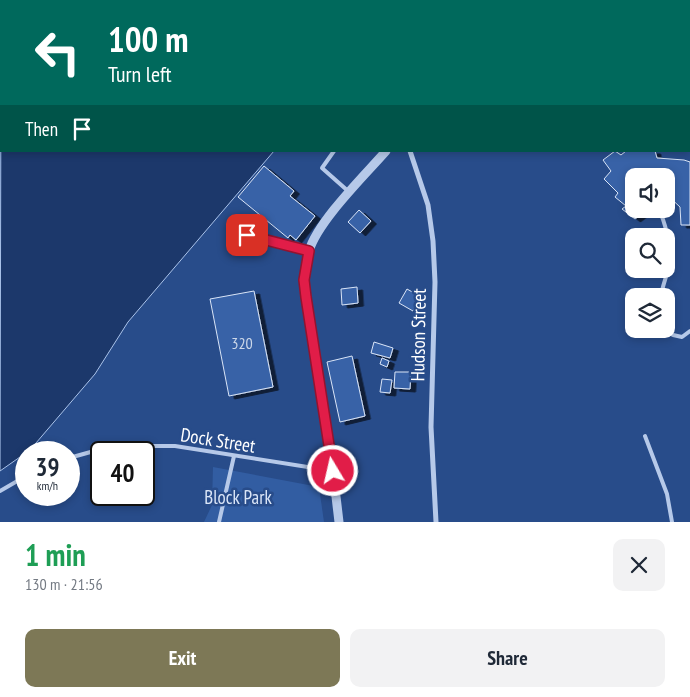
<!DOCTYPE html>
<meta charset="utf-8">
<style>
body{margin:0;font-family:"PT Sans Narrow",sans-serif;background:#f2f2f3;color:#1f2937;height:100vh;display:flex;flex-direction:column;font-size:19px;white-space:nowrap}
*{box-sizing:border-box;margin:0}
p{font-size:16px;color:#747a83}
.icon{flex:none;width:28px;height:28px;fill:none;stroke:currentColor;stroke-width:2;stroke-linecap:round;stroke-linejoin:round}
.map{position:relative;height:522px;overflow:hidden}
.sheet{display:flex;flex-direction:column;background:#fff;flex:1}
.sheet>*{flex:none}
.hud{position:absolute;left:0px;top:0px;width:690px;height:152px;box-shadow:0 2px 8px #0003;background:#00695c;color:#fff;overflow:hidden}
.fabs{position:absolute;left:625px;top:168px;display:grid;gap:10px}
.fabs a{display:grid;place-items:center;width:50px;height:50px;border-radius:10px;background:#fff;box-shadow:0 2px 8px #0003;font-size:25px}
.speed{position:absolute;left:15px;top:441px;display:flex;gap:10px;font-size:25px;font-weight:700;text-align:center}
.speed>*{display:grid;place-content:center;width:65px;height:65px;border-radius:50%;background:#fff;box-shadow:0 2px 8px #0003;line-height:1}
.speed small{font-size:12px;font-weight:400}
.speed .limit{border:2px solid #111;border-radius:8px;background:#fff;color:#111}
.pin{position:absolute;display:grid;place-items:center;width:42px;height:42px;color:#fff;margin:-21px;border-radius:10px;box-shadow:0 2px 8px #0006}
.me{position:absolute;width:55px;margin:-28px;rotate:351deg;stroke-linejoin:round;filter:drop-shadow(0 0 4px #0008)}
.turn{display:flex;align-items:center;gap:18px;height:105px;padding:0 25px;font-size:22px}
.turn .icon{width:65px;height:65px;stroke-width:2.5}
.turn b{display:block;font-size:35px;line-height:42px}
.then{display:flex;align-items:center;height:48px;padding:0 25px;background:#0003;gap:10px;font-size:19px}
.round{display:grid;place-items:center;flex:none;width:52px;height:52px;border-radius:10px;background:#f2f2f3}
.headline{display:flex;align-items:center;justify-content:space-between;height:85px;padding:0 25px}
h1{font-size:30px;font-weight:700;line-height:38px;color:#1e9e55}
.action{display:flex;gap:10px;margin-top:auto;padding:10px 25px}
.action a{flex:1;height:58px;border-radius:10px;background:#7d7856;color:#fff;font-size:20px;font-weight:700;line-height:58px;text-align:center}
.action a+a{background:#f2f2f3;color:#1f2937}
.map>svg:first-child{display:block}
.green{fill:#325da2}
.water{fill:#1c386b;stroke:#aac3ea}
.building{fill:#3862a7;stroke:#dae5f7;filter:url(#shadow)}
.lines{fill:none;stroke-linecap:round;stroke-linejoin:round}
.service{stroke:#b6c9e9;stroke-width:4}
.minor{stroke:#b6c9e9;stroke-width:5}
.tertiary{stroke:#b6c9e9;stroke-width:9}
.route-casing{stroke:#92132f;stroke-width:12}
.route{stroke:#e11d48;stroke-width:9}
.labels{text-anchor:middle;stroke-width:5;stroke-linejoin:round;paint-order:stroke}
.number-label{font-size:16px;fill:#cdd8e9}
.street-label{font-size:19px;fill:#fff;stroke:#284c8a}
.park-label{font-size:19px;fill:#dae5f7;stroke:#284c8a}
</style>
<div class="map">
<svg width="690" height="522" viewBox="0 0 690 522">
<defs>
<filter id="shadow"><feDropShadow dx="5.5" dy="3" stdDeviation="0" flood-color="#0009"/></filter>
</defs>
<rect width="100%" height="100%" fill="#284c8a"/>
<path class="green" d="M213 467 319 487 324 522H204L212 505Z"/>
<g class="water">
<path d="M77 0H406L76 1Z"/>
<path d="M1 62V151H274L128 322 95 374 30 450 0 471Z"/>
</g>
<g class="building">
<path d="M615 151 621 155 626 151H655L657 158 684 160 690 162V225H681L680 207 666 194V176H634V209H643V213L635 219 622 209 626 206 615 197 618 193 604 179 611 171 603 160Z"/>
<path d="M264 166 294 191 290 196 315 216 296 240 290 235 288 238 238 197Z"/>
<path d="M359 210 371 221 360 233 348 222Z"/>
<path d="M357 287 358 303 342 305 341 289Z"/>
<path d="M407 289 421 297 413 311 399 303Z"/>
<path d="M254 291 273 387 229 396 210 299Z"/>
<path d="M374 342 393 348 390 358 371 353Z"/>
<path d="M352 356 365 416 340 422 327 362Z"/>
<path d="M382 358 389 361 387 367 380 364Z"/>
<path d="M395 372H411L410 389 394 388Z"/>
<path d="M382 379 392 380 390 393 380 392Z"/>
</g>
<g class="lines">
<g class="service">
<path d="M27 1 29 0"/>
<path d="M432 1 433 0"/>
<path d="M0 22 1 21"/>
<path d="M334 151 322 168 348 191"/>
<path d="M660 212C668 230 672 254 667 273 665 281 662 288 661 296"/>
<path d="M247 235 309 251"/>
<path d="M661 329 673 335 682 337 690 331"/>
<path d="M645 436 667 494 672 522"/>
<path d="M69 458 105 448 137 446H175L333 471"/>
<path d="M0 491 26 476"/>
<path d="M219 522 234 456"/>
</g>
<path class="minor" d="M410 151 428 205 433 241 435 282 431 427 436 522"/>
<g class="tertiary">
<path d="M506 1 507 0"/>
<path d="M339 522 333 471 306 297C305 282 304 265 309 251 318 221 364 176 386 151"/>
</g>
</g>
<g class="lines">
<g class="route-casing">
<path id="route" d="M247 235 309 251 304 280 306 297 333 471"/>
</g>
<use href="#route" class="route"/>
</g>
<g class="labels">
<g class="number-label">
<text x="242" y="349">320</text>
</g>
<g class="street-label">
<text transform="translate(418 335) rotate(-89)" y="7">Hudson Street</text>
<text transform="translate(218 440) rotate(9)" y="7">Dock Street</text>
</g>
<g class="park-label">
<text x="238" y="504">Block Park</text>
</g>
</g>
</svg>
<div class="fabs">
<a><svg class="icon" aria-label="sound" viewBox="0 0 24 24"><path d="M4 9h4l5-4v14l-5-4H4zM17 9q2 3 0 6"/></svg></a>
<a><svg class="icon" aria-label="search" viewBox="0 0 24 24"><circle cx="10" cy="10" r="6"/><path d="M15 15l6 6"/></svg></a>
<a><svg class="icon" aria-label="layers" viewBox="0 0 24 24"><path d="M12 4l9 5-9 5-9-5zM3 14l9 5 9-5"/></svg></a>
</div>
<div class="speed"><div>39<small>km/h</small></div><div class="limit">40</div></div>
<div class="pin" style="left:247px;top:235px;background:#d93025"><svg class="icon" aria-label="arrive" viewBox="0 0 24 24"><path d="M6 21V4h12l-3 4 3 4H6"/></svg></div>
<svg class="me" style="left:333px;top:471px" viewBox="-20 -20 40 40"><circle r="17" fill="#e11d48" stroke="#fff" stroke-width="3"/><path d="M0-11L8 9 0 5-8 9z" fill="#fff"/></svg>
<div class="hud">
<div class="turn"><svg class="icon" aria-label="left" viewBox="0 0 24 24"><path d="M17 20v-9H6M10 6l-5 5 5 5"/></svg><div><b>100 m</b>Turn left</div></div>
<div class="then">Then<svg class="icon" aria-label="arrive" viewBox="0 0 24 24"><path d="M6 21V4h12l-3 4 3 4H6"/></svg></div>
</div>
</div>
<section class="sheet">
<div class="headline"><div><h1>1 min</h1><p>130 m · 21:56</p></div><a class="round"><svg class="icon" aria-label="close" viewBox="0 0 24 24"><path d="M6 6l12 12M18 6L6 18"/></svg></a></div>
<div class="action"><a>Exit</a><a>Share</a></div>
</section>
